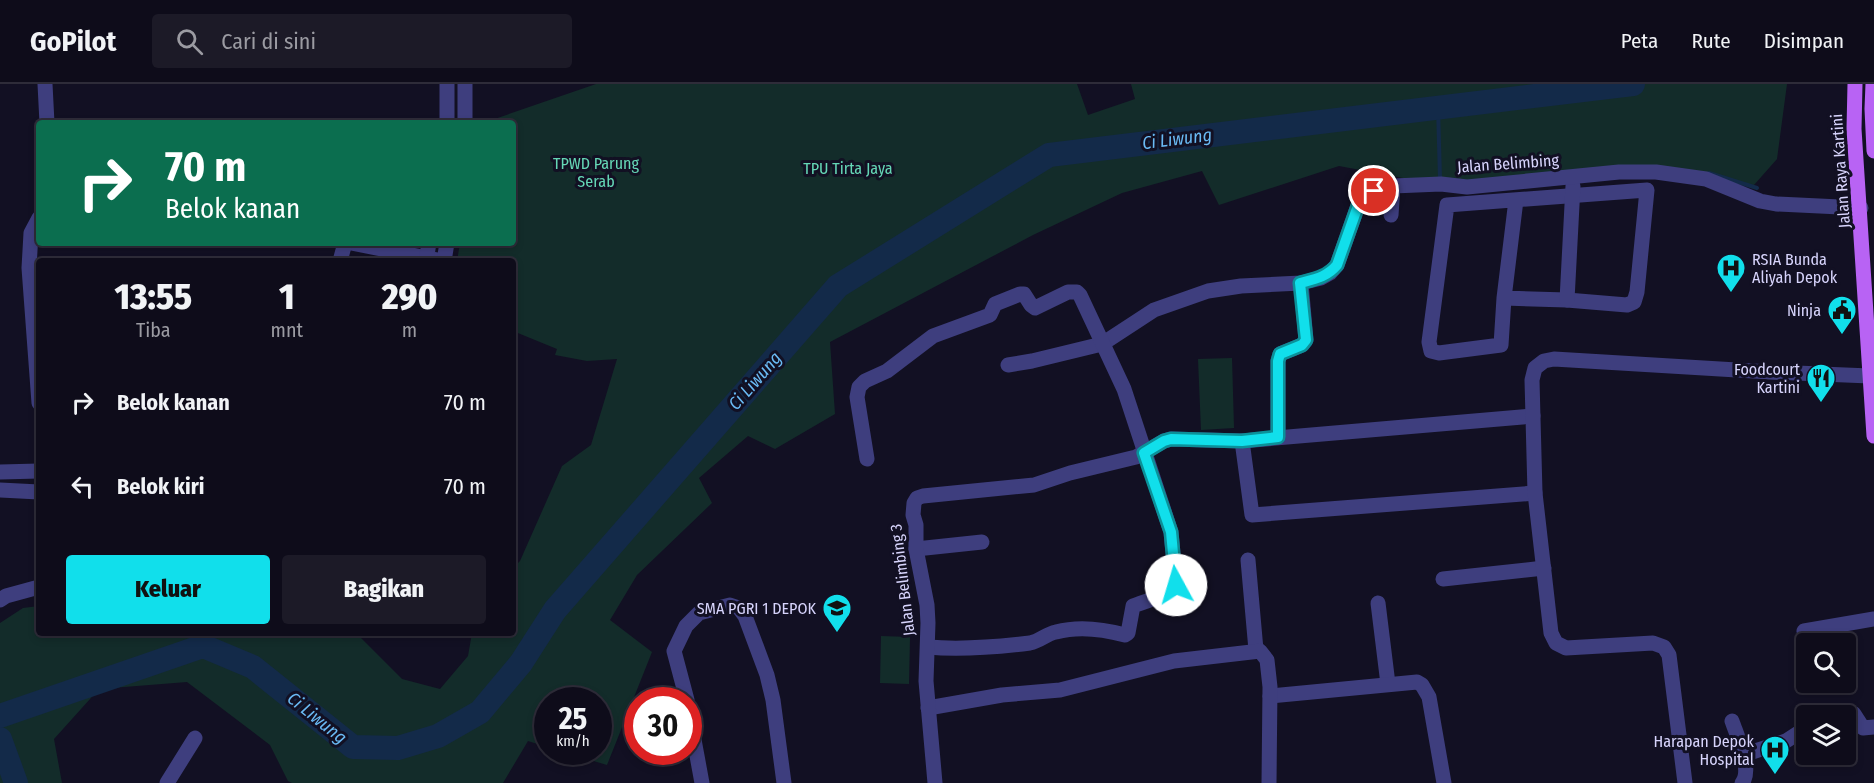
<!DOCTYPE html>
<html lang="id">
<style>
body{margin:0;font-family:"Fira Sans Condensed",sans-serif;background:#1c1a27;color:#f1f3f6;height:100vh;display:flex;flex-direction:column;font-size:22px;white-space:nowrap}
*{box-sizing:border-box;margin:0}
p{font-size:20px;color:#9b9ba2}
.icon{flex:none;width:33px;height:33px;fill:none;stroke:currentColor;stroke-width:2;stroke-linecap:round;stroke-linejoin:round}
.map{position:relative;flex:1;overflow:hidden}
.drawer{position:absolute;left:36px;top:174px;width:480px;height:378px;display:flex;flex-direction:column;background:#0e0c1a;border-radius:6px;box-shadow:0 3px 9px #0003,0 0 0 2px #2e2c39}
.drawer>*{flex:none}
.banner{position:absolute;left:36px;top:36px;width:480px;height:126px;border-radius:6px;box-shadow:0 3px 9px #0003,0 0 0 2px #2e2c39;background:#0b6e4f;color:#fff;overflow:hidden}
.controls{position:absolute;left:1796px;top:549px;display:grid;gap:12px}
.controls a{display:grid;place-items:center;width:60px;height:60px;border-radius:6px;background:#0e0c1a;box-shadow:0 3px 9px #0003,0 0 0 2px #2e2c39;font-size:30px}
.speed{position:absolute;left:534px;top:603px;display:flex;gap:12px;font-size:30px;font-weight:700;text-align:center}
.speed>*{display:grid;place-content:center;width:78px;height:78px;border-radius:50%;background:#0e0c1a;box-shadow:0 3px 9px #0003,0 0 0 2px #2e2c39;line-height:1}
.speed small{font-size:15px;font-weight:400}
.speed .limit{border:9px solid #d22;background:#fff;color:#111}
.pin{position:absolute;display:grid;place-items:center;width:51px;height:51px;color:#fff;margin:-26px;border:3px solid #fff;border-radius:50%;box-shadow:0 2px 6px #0007}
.me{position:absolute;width:66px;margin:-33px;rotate:354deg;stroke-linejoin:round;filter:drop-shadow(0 0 4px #0008)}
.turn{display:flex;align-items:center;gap:21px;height:126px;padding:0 30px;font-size:27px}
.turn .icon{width:78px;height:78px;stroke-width:2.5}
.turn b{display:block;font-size:42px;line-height:51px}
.eta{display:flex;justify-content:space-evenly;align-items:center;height:102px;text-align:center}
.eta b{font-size:36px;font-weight:800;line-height:42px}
.action{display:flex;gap:12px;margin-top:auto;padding:12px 30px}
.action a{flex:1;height:69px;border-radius:6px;background:#11dfeb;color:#111;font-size:24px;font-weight:800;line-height:69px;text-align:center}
.action a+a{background:#1c1a27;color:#f1f3f6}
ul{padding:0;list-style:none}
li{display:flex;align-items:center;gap:18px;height:84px;padding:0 30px}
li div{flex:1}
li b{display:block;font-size:22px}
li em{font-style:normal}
header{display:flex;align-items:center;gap:36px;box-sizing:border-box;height:84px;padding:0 30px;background:#0e0c1a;border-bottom:2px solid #2e2c39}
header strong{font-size:28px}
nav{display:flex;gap:33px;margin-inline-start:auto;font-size:21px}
.search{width:420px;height:54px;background:#1c1a27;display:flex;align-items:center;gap:15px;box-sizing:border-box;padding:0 21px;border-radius:6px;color:#9b9ba2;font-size:22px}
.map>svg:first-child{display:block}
.green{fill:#132c2a}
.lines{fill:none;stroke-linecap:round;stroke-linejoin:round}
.stream{stroke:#132a49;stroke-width:4}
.river{stroke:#132a49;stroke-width:24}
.minor{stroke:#3e3e7e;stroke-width:15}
.major{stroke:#b863f4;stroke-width:15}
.route-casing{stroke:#0b9199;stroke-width:15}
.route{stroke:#11dfeb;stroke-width:10}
.labels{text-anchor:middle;stroke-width:6;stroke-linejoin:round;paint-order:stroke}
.park-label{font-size:16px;fill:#65d7b6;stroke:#121023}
.street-label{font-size:16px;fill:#d7d4fc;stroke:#121023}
.poi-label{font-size:16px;fill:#d7d4fc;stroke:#121023;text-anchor:end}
.water-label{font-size:18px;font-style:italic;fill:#6abaf4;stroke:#121023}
</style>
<header>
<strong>GoPilot</strong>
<div class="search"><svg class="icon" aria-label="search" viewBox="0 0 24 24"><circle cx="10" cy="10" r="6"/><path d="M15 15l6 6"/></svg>Cari di sini</div>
<nav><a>Peta</a><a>Rute</a><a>Disimpan</a></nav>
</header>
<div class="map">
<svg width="1874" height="699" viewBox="0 0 1874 699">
<rect width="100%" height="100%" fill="#121023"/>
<g class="green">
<path d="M596 0H1077L1088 31 1135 15 1131 0H1787L1777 75 1754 101 1590 89 1456 104 1339 82 1219 121 1202 87 1122 109 1033 151 830 258 835 330 775 365 748 352 699 394 712 419 637 491 610 536 652 568 607 681 563 668H598V616H548L547 663 528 657 503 699H292L288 697 270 661 187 598 99 605 54 655 62 699H0V539L23 524 39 522V549H356L402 595 440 605 468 572 472 549H513V484L520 477 562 382 591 361 617 275 587 277 555 271 557 265 513 247V177H457L460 159H513V39H483Z"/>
<path d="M1232 274 1234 344 1201 346 1198 275Z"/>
<path d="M881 552 910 553 909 600 880 599Z"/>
</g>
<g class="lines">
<g class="stream">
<path d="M1438 23 1440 95"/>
<path d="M1709 89 1757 104"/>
</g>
<g class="river">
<path d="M0 632 203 562 253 583 353 663 398 664 438 652 480 628 521 579 555 526 838 202 1049 71 1633 0"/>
<path d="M0 655 16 699"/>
</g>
<g class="minor">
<path d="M45 0 47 39"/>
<path d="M465 0V39"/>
<path d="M447 39V0"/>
<path d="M1391 131 1393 102"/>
<path d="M39 134 31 149 29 184 39 319"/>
<path d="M351 159 443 177"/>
<path d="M340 177 345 159"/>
<path d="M426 177 429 159"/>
<path d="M444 177 447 159"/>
<path d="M1504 214 1567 216 1627 221 1634 218 1637 208 1647 106 1447 121 1429 258 1431 267 1439 269 1501 261 1504 214 1516 116"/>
<path d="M1567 216 1573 102"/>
<path d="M1008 281 1032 277 1102 260 1154 226 1208 207 1241 202 1301 199 1321 194 1330 189 1337 181 1360 116 1374 107 1393 102 1441 100 1467 103 1619 88H1656L1706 95 1760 117 1776 120 1861 124"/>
<path d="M1278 353V277L1280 270 1302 261 1306 256 1301 199"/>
<path d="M1242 357 1252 431 1535 409"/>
<path d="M867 375 857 313 859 303 865 297 887 287 933 252 990 231 995 220 1020 210H1024L1031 221 1035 224 1068 208H1077L1080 211 1124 305 1171 448 1176 501C1165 513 1148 516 1133 522L1128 549 1125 551C1103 545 1078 542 1056 548 1046 550 1040 557 1030 559 997 563 961 566 928 563"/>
<path d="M0 388 39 387"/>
<path d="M0 406 39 408"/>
<path d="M916 465 982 458"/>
<path d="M1248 476 1256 566"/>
<path d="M1443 495 1544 484"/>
<path d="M0 516 6 512 39 503"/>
<path d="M1378 519 1388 600"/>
<path d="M1804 547 1874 535"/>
<path d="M1270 612 1417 598 1422 601 1429 613 1444 699"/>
<path d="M687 616 674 567 686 542 699 529 730 521 739 524 745 532 767 591 773 616 784 699"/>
<path d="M688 623 702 699"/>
<path d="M928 624 1002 611 1060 606 1174 577 1260 567 1267 576 1270 603 1269 699"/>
<path d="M1845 632 1854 630 1863 644 1874 643"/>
<path d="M1732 637C1737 652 1753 686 1742 699"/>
<path d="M1743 671 1786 657 1806 644"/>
<path d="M167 699 195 654"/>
<path d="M935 699 926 597 928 539 927 521 916 465V441L913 431 914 419 917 414 923 412 1034 401 1070 389 1136 373 1164 357 1171 355 1242 357 1533 332"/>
<path d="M1685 699 1669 571 1664 563 1653 559 1566 564 1556 559 1551 549 1535 409 1532 296 1535 284 1544 277 1554 275 1770 288 1870 292"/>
</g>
<g class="major">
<path d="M1855 0 1854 45 1874 352"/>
<path d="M1873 0 1872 25 1874 67"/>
</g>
</g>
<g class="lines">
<g class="route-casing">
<path id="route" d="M1176 501 1171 448 1144 369 1164 357 1171 355 1242 357 1278 353V277L1280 270 1302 261 1306 256 1300 199C1315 195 1327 193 1337 181L1360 116 1374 107"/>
</g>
<use href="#route" class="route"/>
</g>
<defs>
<g id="hospital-pin" transform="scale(1.5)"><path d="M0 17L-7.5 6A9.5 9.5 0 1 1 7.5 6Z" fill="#11dfeb" stroke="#121023"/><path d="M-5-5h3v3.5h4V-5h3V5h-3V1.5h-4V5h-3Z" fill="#111"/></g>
<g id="civic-pin" transform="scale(1.5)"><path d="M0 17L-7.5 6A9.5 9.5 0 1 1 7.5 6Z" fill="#11dfeb" stroke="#121023"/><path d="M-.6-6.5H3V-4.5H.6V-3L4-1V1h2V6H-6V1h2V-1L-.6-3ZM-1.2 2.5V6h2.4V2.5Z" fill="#111"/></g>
<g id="restaurant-pin" transform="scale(1.5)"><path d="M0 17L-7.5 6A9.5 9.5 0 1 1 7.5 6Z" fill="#11dfeb" stroke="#121023"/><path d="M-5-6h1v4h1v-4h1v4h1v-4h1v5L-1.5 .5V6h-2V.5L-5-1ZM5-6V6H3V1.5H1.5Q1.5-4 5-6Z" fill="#111"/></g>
<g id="school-pin" transform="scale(1.5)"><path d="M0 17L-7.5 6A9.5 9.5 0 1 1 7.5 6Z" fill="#11dfeb" stroke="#121023"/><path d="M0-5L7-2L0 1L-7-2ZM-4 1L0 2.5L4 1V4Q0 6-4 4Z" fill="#111"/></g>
</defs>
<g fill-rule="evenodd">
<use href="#hospital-pin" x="1731" y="184"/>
<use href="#civic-pin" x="1842" y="226"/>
<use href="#restaurant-pin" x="1821" y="294"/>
<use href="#school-pin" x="837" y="524"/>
<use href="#hospital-pin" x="1775" y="666"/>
</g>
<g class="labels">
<g class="park-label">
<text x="596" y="85">TPWD Parung<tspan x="596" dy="18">Serab</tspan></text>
<text x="848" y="90">TPU Tirta Jaya</text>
</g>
<g class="street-label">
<text transform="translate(1508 79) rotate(-4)" y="6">Jalan Belimbing</text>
<text transform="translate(1840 87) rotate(-94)" y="6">Jalan Raya Kartini</text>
<text transform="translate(902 496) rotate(-97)" y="6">Jalan Belimbing 3</text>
</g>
<g class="poi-label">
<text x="1752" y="181" text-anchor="start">RSIA Bunda<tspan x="1752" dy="18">Aliyah Depok</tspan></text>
<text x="1821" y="232">Ninja</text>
<text x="1800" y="291">Foodcourt<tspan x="1800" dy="18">Kartini</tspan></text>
<text x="816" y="530">SMA PGRI 1 DEPOK</text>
<text x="1754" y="663">Harapan Depok<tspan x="1754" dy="18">Hospital</tspan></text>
</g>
<g class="water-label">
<text transform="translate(1177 55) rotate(-7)" y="6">Ci Liwung</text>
<text transform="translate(755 297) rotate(-49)" y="6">Ci Liwung</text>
<text transform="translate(317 634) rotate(39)" y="6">Ci Liwung</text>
</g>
</g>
</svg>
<div class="controls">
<a><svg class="icon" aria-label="search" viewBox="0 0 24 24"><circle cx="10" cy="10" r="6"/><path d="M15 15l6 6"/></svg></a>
<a><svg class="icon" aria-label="layers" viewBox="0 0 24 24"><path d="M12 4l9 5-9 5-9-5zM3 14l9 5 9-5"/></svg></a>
</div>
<div class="speed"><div>25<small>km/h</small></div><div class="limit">30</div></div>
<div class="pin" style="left:1374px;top:107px;background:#d93025"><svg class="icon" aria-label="arrive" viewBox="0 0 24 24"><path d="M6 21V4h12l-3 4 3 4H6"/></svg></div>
<svg class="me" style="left:1176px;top:501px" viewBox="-20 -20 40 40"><circle r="19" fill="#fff"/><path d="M0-13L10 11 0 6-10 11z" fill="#11dfeb"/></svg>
<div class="banner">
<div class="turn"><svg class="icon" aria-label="right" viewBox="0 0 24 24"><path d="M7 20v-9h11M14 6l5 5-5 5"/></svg><div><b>70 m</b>Belok kanan</div></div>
</div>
<section class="drawer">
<div class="eta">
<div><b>13:55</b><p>Tiba</p></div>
<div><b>1</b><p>mnt</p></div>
<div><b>290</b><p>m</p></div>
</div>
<ul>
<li><svg class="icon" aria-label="right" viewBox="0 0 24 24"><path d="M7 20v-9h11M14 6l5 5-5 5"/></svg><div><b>Belok kanan</b></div><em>70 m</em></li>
<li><svg class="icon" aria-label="left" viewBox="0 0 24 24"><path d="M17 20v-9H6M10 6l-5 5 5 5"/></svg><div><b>Belok kiri</b></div><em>70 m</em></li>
</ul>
<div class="action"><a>Keluar</a><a>Bagikan</a></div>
</section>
</div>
